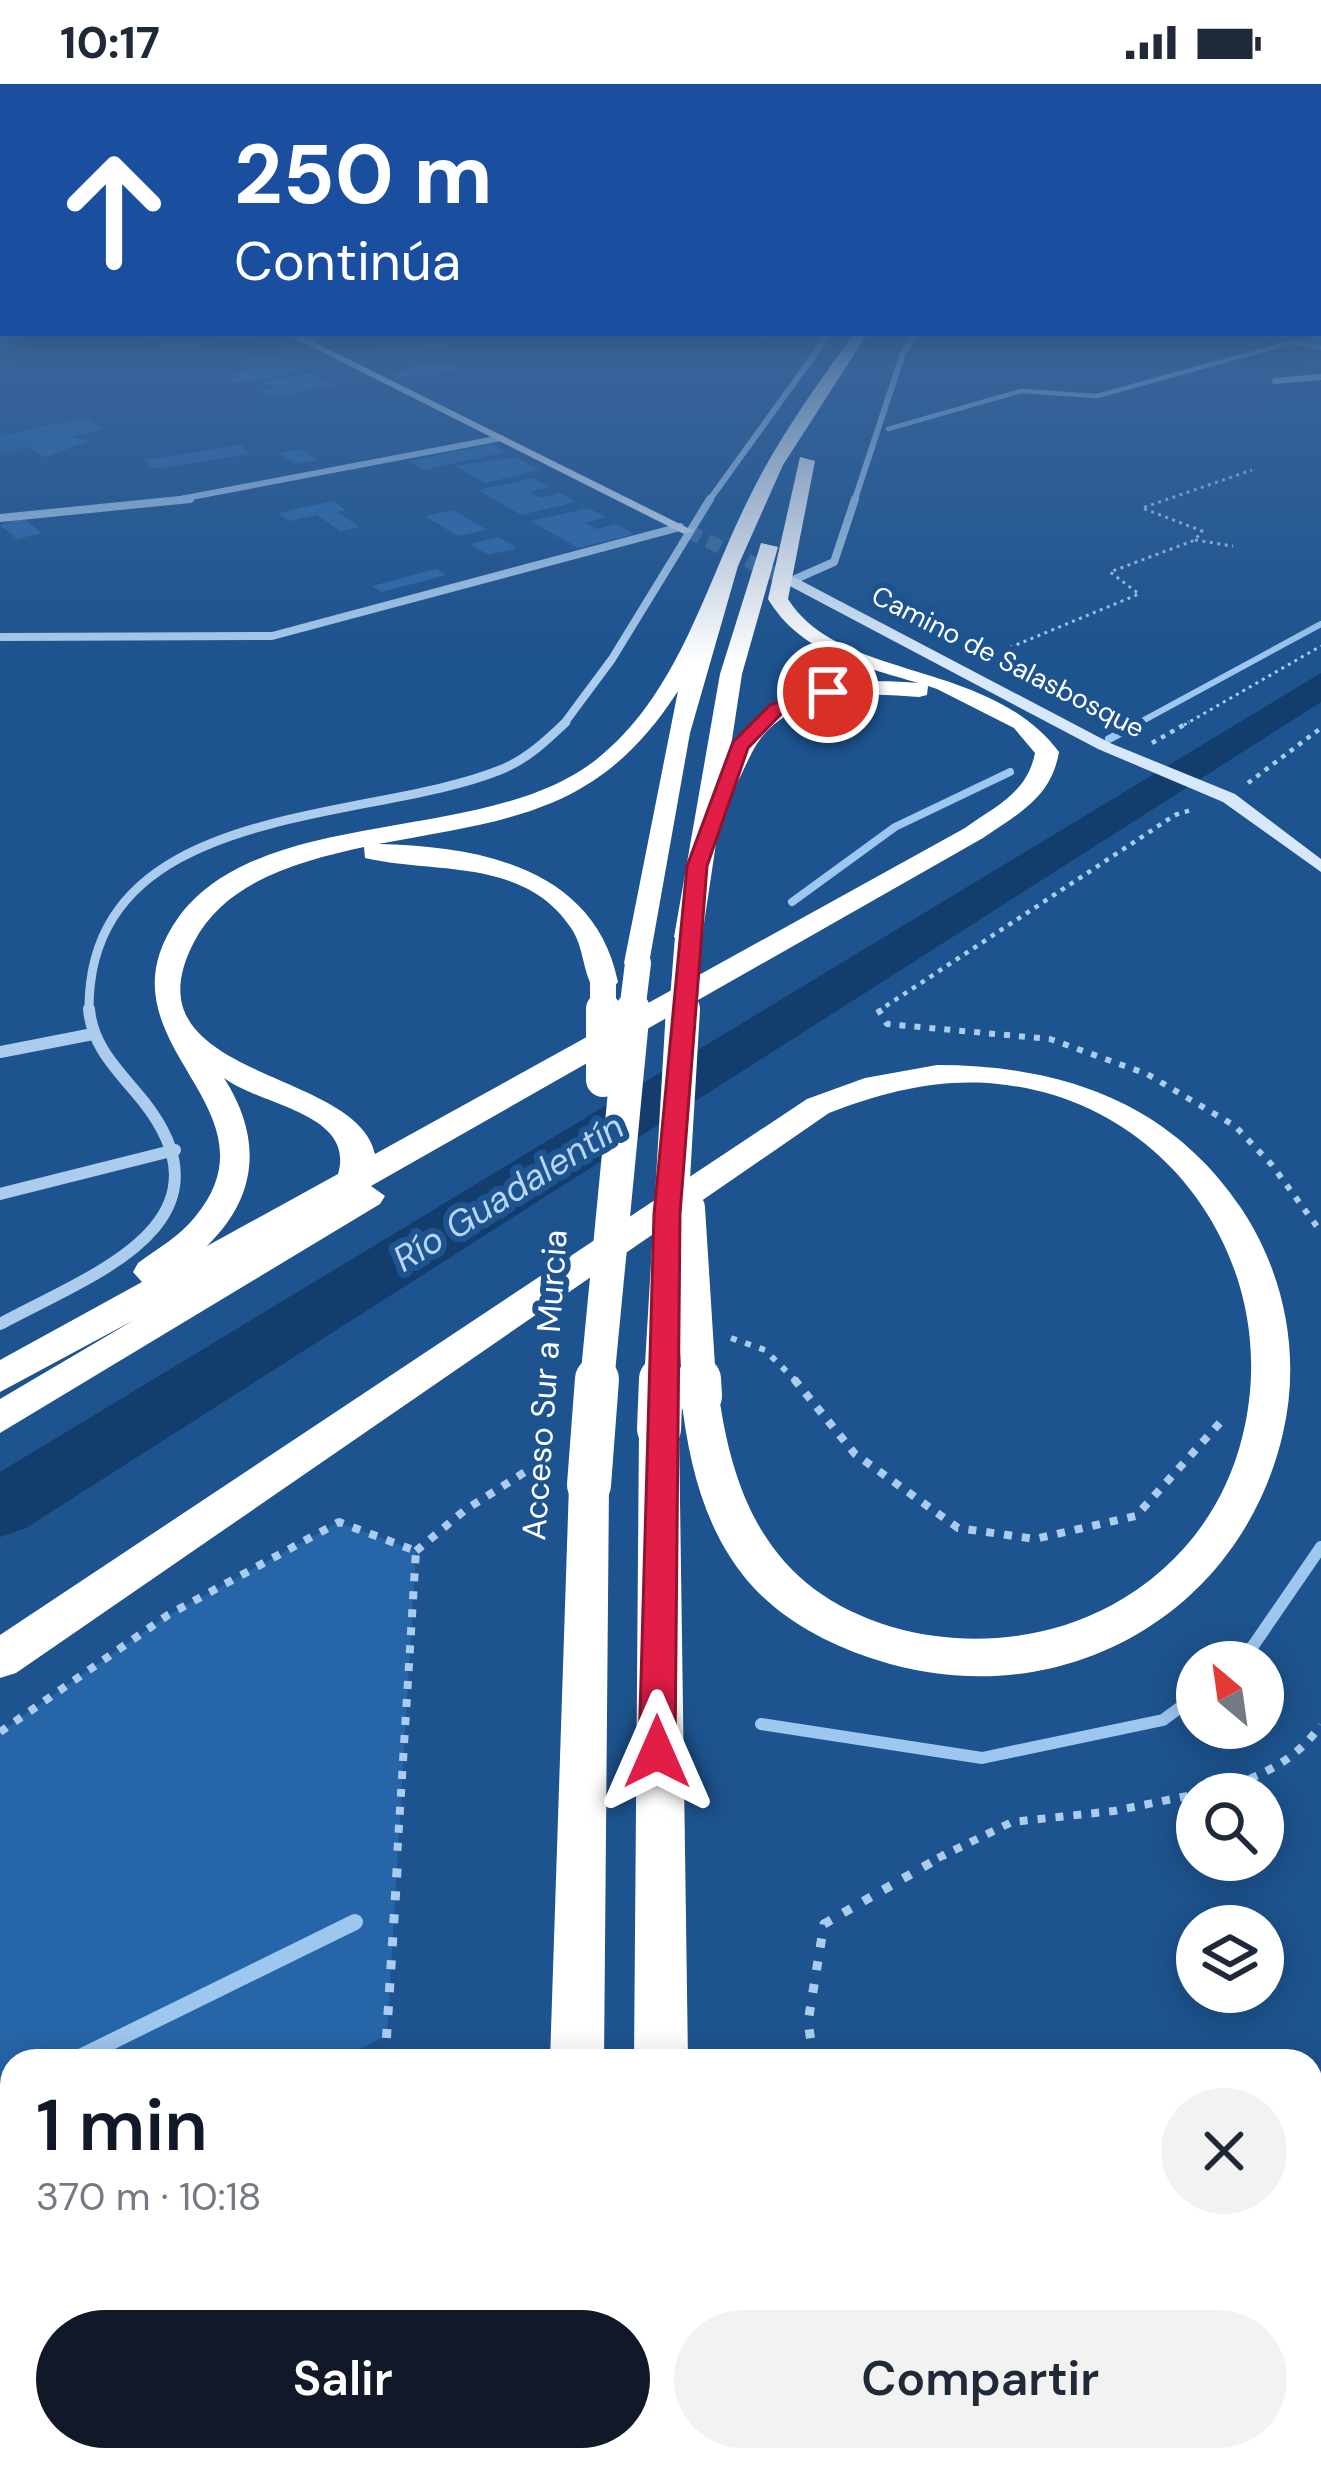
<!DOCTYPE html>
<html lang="es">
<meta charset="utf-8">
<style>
body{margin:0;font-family:"DM Sans",sans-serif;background:#f2f2f3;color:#1f2937;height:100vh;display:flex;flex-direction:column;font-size:45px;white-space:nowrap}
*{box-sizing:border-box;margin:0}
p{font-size:39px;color:#747a83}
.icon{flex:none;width:66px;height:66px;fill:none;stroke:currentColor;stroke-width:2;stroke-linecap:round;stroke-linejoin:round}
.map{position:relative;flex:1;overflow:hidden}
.drawer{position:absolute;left:0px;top:1965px;width:1323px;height:423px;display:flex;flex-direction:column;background:#fff;border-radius:36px 36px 0 0;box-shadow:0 6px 30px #0003}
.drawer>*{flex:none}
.top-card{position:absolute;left:0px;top:0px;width:1323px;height:252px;box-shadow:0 6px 30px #0003;background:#1a4fa0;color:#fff;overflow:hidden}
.needle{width:78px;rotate:331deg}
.controls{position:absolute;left:1176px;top:1557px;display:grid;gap:24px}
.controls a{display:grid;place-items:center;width:108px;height:108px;border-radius:50%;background:#fff;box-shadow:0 6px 30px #0003;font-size:60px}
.pin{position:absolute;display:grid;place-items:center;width:102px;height:102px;color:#fff;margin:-51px;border:6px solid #fff;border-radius:50%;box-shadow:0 3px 12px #0007}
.me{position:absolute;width:132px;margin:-66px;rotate:0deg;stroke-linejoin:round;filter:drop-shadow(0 0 9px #0008)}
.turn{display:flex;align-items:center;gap:42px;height:252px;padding:0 36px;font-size:54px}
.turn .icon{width:156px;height:156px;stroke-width:2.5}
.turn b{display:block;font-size:84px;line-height:102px}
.round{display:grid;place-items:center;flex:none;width:126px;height:126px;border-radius:63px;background:#f2f2f3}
.head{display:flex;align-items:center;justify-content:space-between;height:204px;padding:0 36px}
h1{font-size:72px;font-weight:600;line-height:90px;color:#111827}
.action{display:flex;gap:24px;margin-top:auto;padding:24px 36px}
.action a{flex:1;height:138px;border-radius:72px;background:#111827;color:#fff;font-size:48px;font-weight:600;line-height:138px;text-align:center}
.action a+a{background:#f2f2f3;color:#1f2937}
.status{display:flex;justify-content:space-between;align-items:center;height:84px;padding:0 60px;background:#fff;direction:ltr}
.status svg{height:33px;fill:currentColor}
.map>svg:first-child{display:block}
.green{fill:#2665a7}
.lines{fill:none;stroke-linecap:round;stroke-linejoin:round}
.stream-far4{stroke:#9ec7ef;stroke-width:4.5}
.stream-far3{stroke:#9ec7ef;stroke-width:6}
.stream-far2{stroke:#9ec7ef;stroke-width:8}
.stream-far1{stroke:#9ec7ef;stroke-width:12}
.stream{stroke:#9ec7ef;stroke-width:16}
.river{fill:#133d6c;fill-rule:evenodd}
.building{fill:#2c6aac}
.secondary-tunnel{stroke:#3f6d9f;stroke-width:14;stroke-dasharray:14 8;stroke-linecap:butt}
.path-far4{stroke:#abcced;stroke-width:3;stroke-dasharray:3 4.5;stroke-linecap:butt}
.path-far3{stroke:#abcced;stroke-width:4.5;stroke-dasharray:4.5 6;stroke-linecap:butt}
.path-far2{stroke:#abcced;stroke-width:6;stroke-dasharray:6 9;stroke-linecap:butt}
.path-far1{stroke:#abcced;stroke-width:8;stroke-dasharray:8 10;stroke-linecap:butt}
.path{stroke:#abcced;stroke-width:9;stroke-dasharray:9 14;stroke-linecap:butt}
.street-far3{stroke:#abcced;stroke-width:6}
.street-far2{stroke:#abcced;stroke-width:8}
.street-far1{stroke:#abcced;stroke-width:9}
.street{stroke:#abcced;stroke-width:12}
.secondary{fill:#d7e8fa;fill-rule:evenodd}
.highway{fill:#fff;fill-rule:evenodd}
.highway-bridge-far2{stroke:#fff;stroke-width:26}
.highway-bridge-far1{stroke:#fff;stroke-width:34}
.highway-bridge{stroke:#fff;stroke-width:44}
.route{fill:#e11d48;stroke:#92132f;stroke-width:3}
.labels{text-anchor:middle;stroke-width:12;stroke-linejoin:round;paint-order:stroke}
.far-street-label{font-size:27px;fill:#fff;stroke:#1d538e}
.street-label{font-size:33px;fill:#fff;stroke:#1d538e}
.water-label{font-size:36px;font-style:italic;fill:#b7d5f4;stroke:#1d538e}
</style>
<div class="status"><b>10:17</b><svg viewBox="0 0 49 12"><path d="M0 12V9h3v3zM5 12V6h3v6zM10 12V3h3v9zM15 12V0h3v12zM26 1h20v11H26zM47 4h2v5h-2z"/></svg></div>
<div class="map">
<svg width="1321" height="2387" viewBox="0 0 1321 2387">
<rect width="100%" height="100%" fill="#1d538e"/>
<g class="green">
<path d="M86 333 103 346 7 368 0 365V352Z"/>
<path d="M339 1438 416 1467 387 1951 337 1977H106L99 1962 73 1977H12V2012L0 2019V1648L168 1531Z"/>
<path d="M160 2376H361L360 2387H143Z"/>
</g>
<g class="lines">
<path class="stream-far4" d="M888 345 1021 307 1097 312 1293 258 1321 264"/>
<path class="stream-far3" d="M1135 641 1321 540"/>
<g class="stream-far2">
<path d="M1109 655 1141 638"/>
<path d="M792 818 895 743 1010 688"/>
</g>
<g class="stream-far1">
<path d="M1233 1578 1253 1562 1321 1463"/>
<path d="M761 1640 982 1674 1163 1636 1197 1611"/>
</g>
<g class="stream">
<path d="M72 1977 355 1838"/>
<path d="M0 2012 12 2006"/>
</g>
<path class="river" d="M1321 589V618L26 1444 0 1453V1388Z"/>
</g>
<g class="building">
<path d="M141 249H256V251L172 266Z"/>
<path d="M422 254 445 261 400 272 377 265Z"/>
<path d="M308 263 343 278 238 300 229 295 241 293 231 288 258 283 243 276Z"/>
<path d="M443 277 465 286 399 293 389 288Z"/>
<path d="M309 289 334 301 269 314 257 307 275 304 263 298Z"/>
<path d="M71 353 90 357 45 373 28 363Z"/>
<path d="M491 360 507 368 423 386 408 377Z"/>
<path d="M241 361 250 370 153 385 144 376Z"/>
<path d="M301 365 318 376 296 380 279 369Z"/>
<path d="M515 373 540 386 485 399 455 382Z"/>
<path d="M533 394 550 403 529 408 541 414 560 409 576 418 521 431 478 406Z"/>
<path d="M333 417 346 426 337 428 360 443 340 447 317 431 289 437 278 429Z"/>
<path d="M588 424 606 433 585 439 597 445 617 440 634 450 578 464 531 437Z"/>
<path d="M453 426 487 446 458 452 425 432Z"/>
<path d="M23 434 42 449 17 455 0 441Z"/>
<path d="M499 453 517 464 488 471 470 460Z"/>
<path d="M436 485 446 491 382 508 372 502Z"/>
</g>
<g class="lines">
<path class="secondary-tunnel" d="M688 447 783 494"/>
<g class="path-far4">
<path d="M1195 456 1233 462"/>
<path d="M982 575 1139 510 1110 488 1195 456 1202 447 1142 424 1252 386"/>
<path d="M1184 641 1321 562"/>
</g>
<g class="path-far3">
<path d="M1152 659 1189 638"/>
<path d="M1248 699 1321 644"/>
<path d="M877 928 1175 731 1194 725"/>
</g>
<g class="path-far2">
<path d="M878 925 887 940 1050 955 1147 990 1235 1042 1272 1081 1321 1148"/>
<path d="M731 1254 765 1266 797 1298"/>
</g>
<g class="path-far1">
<path d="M794 1295 855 1370 958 1444 1035 1455 1136 1432 1226 1332"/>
<path d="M416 1467 465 1426 555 1369"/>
<path d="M0 1648 168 1531 339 1438 416 1467 397 1774"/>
<path d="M1198 1710C1247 1699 1291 1683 1321 1641"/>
<path d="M938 1774 1012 1738 1114 1727 1197 1710"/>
</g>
<g class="path">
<path d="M385 1977 398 1771"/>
<path d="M814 1977 808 1938 824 1840 944 1771"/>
<path d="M858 2376 859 2387"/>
<path d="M360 2387 361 2376"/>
</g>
<g class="street-far3">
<path d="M1275 297 1321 293"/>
<path d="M165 418 501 354"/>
<path d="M708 418 830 249"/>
<path d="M854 418 903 269 916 249"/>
</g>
<g class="street-far2">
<path d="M0 434 190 415"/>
<path d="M791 497 834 478 855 415"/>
<path d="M0 553 272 552 680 443"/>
<path d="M563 641 612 575 710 415"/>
</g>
<path class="street-far1" d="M89 928C86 716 367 740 500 686 526 676 546 657 566 638"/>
<g class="street">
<path d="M0 968 93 950"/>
<path d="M0 1110 175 1066"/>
<path d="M0 1240C90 1191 240 1141 144 1018 121 989 92 964 89 925"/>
</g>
<g class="secondary">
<path d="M284 249H296L694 447 684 450Z"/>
<path d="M786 494H796L1110 659 1235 710 1321 775V788L1223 718 1098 665 786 500Z"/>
</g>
<g class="highway">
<path d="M854 249H868L783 381 738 482 690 649 648 885H628L624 879 678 607C599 730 511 735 378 760 480 762 595 784 618 898L613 904H593C582 885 584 863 571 844 524 773 433 790 365 774L364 763C301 777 226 796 194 858 122 996 357 983 375 1070L965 744C997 721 1027 709 1035 669L1014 644 937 605 928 602 927 611 919 613C863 608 799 607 761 654 749 670 744 688 734 704L724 706 702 853 688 861 674 853 720 590 761 459 778 463 742 590 731 662C778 600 845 593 918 599 860 581 801 570 768 515L800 373 815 377 788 515C840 598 988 574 1059 668 1051 714 1019 729 983 754L371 1102 385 1112 380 1120 0 1349V1315L134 1236 0 1308V1276L142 1198 133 1188 138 1179C157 1165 180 1152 195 1133 287 1021 90 959 178 834 261 719 487 763 597 675 680 609 705 500 751 410 779 353 817 301 854 249ZM224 994C261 1022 356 1029 338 1090L207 1162C259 1112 262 1053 224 994Z"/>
<path d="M937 981C1061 981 1170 1018 1241 1124 1285 1190 1301 1272 1283 1349 1241 1533 1057 1634 877 1576 832 1562 787 1539 754 1504 705 1451 689 1381 681 1312L686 1302 700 1298 714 1302 719 1312C735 1424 776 1508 892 1543 966 1564 1045 1557 1112 1521 1178 1485 1224 1426 1242 1354 1285 1187 1172 1017 998 1000 938 994 884 1008 829 1029L16 1589 0 1594V1551L807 1015 865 994Z"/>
<path d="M659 1330 673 1334 679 1345 688 1977H634L639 1345 645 1334Z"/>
<path d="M589 1385 603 1390 609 1401 604 1977H550L569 1401 575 1390Z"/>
<rect x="542" y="2376" width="64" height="11"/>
<rect x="641" y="2376" width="64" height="11"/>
</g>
<g class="highway-bridge-far2">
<path d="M603 898V928"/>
<path d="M632 928 638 879"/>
<path d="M682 928 688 853"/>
</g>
<g class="highway-bridge-far1">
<path d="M603 925V996"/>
<path d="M688 1124 699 1298"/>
<path d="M597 1298 633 925"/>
<path d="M661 1298 683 925"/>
</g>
<g class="highway-bridge">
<path d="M699 1295 700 1312"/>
<path d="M659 1345 661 1295"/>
<path d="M589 1401 597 1295"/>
</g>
</g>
<linearGradient id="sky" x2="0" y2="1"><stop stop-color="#102e4e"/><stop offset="0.42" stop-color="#3a669b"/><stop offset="1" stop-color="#3a669b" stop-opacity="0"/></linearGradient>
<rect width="1321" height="578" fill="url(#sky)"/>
<path class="route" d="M828 603 834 611 783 628 748 664 707 782 680 1130 675 1668 670 1679 657 1684 644 1679 639 1668 654 1130 687 782 733 658 770 621Z"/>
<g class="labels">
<g class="far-street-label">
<text transform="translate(1008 578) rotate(27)" y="9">Camino de Salasbosque</text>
</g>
<g class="street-label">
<text transform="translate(544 1301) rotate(-86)" y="12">Acceso Sur a Murcia</text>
</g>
<g class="water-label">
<text transform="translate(508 1108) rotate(-32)" y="13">Río Guadalentín</text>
</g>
</g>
</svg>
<div class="controls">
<a><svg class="needle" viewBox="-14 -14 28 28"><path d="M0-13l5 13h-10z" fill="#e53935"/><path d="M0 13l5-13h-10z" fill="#747a83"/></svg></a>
<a><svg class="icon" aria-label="search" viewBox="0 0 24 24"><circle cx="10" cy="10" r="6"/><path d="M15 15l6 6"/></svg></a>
<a><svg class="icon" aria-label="layers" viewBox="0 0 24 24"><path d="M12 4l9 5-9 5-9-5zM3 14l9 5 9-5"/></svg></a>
</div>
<div class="pin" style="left:828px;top:608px;background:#d93025"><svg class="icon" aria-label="arrive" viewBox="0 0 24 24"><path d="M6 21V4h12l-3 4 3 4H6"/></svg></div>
<svg class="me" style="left:657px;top:1668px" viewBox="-20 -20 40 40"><path d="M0-17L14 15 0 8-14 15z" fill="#e11d48" stroke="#fff" stroke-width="4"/></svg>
<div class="top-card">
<div class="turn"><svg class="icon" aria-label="ahead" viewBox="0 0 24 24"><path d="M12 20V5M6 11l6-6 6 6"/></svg><div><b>250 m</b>Continúa</div></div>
</div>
<section class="drawer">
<div class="head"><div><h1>1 min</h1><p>370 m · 10:18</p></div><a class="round"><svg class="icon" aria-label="close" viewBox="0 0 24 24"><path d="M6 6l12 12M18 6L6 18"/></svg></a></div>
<div class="action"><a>Salir</a><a>Compartir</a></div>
</section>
</div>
